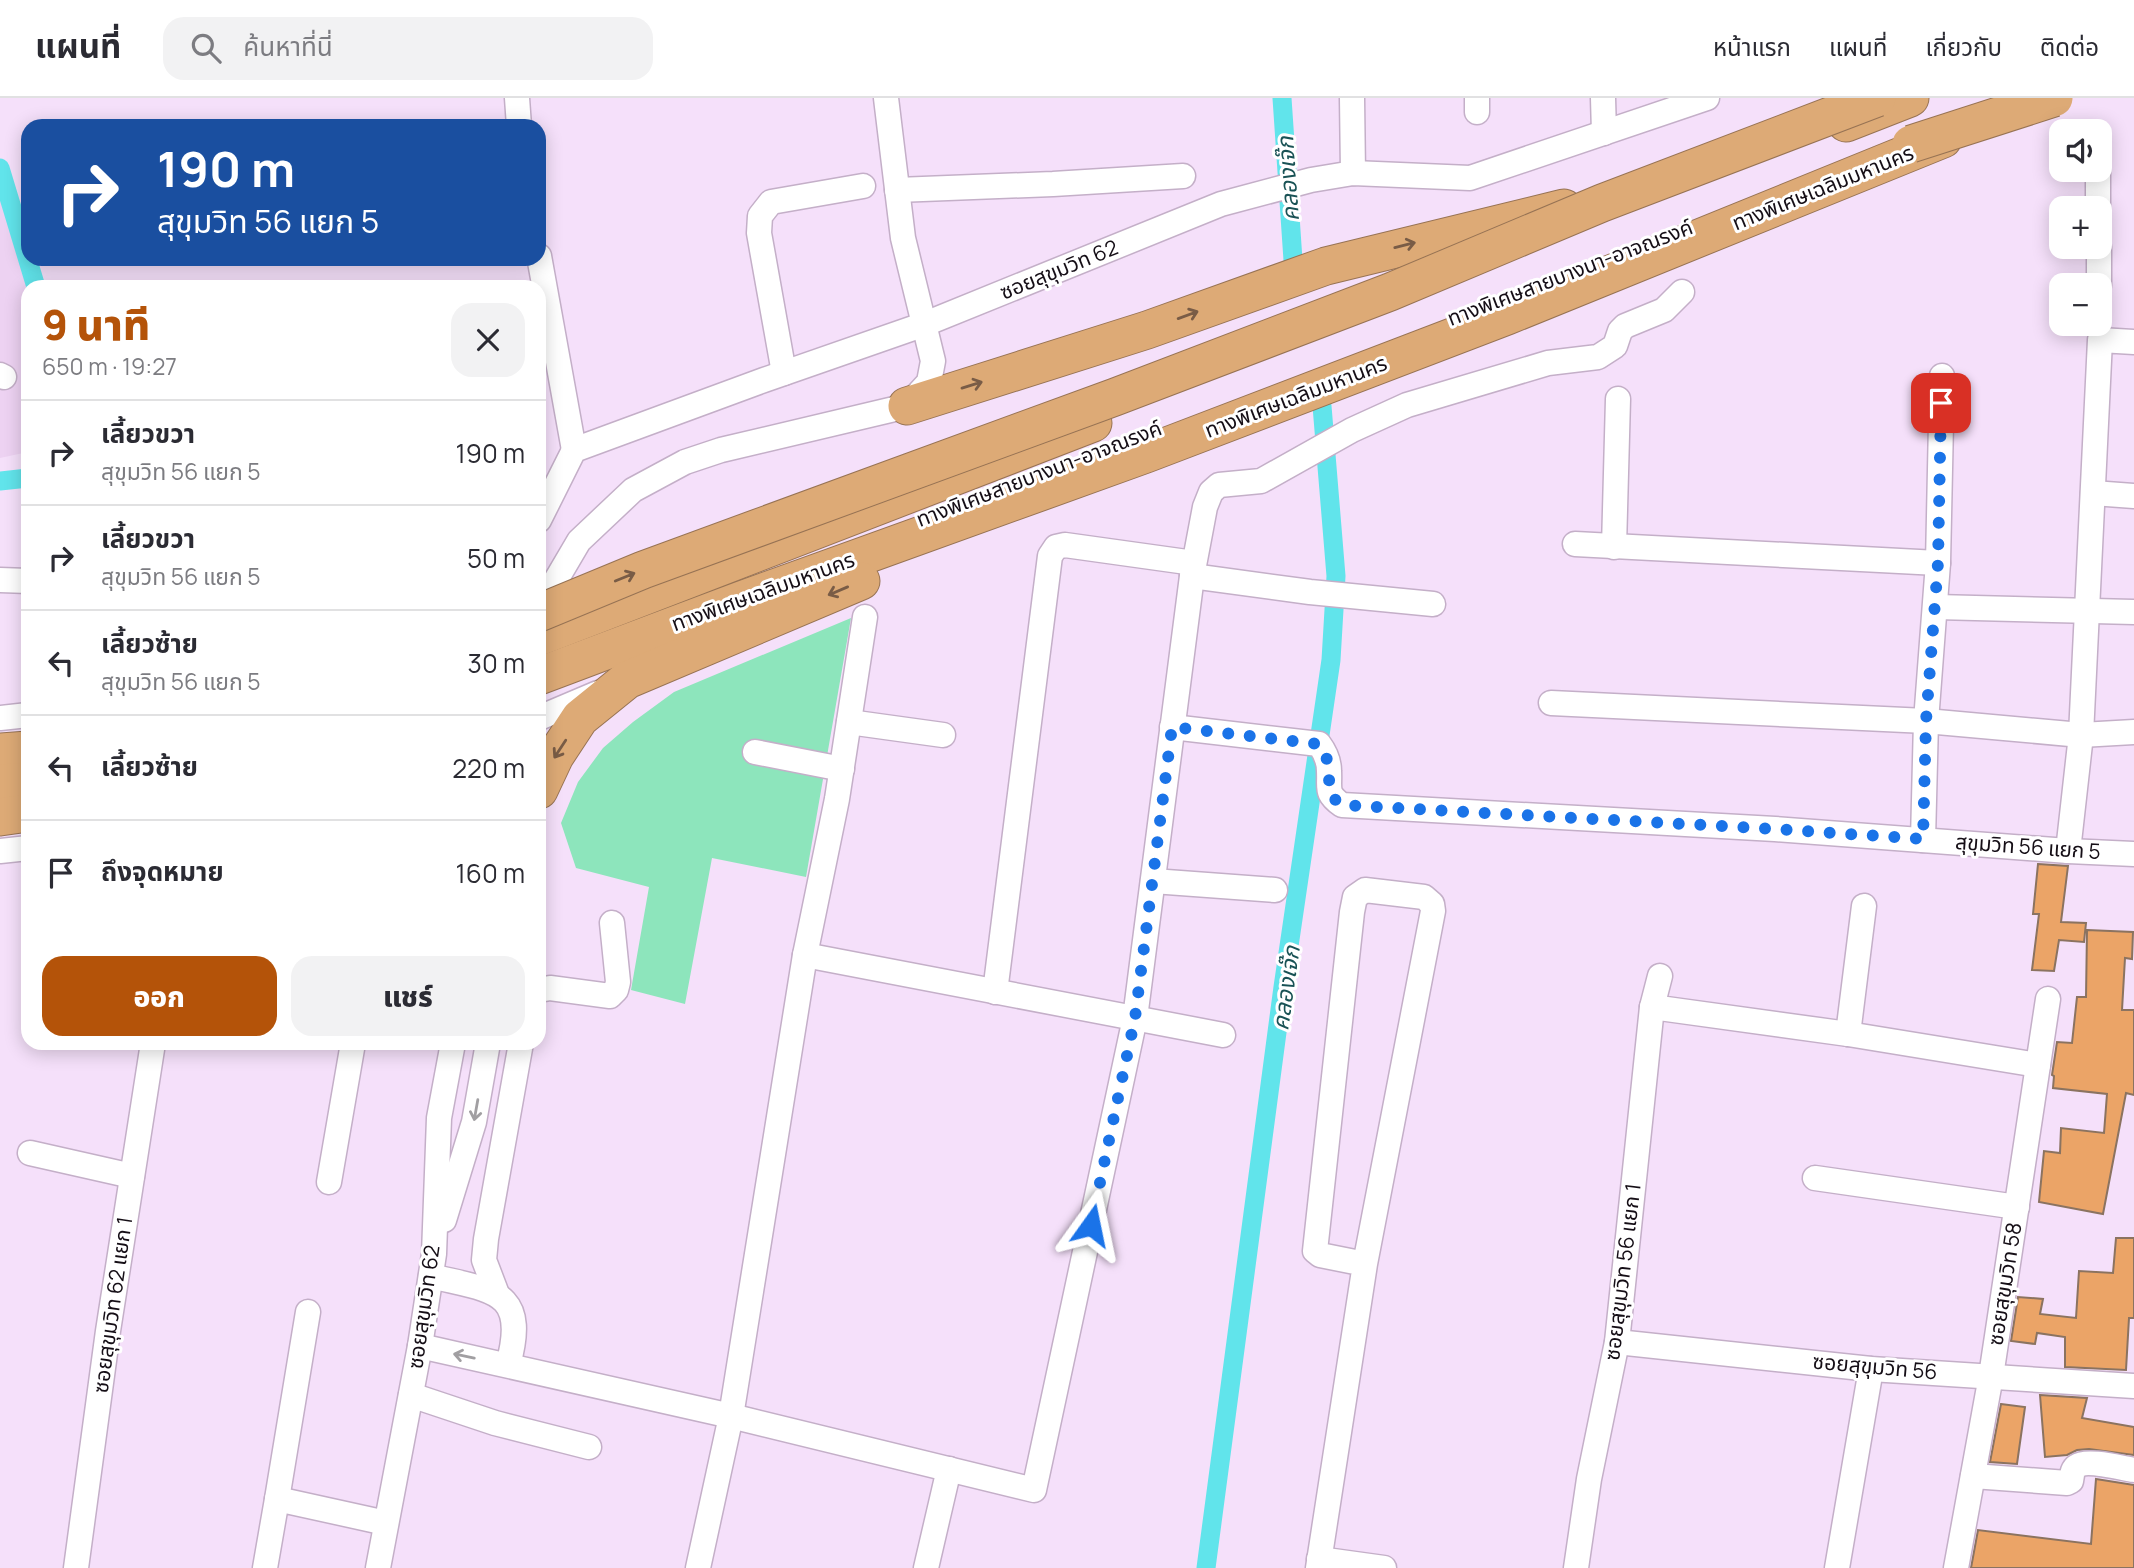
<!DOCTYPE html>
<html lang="th">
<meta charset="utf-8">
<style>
body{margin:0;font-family:Manrope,"Noto Sans Thai",sans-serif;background:#f2f2f3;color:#2b2b33;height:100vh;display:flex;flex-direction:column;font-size:26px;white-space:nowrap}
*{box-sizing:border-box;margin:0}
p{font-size:23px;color:#7c7c81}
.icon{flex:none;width:38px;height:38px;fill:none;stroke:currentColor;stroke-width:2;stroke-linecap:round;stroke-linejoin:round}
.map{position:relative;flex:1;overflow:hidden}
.details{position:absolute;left:21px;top:182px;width:525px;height:770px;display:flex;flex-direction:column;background:#fff;border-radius:21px;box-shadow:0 4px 18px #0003}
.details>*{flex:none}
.top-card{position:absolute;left:21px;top:21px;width:525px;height:147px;border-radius:21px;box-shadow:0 4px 18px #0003;background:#1a4fa0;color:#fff;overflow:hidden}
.controls{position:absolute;left:2049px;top:21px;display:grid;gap:14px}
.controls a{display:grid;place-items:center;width:63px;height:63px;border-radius:14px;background:#fff;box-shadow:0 4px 18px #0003;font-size:35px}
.pin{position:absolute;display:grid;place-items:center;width:60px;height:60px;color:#fff;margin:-30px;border-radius:14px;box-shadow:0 4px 10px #0006}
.me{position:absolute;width:77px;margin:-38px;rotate:12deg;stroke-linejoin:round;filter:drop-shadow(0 0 5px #0008)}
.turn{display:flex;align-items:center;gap:24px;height:147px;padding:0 21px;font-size:32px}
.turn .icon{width:91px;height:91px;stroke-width:2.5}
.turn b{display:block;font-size:49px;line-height:60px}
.round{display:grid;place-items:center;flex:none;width:74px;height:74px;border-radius:21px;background:#f2f2f3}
.head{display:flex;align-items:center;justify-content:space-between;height:119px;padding:0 21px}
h1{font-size:42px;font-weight:800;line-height:52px;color:#b45309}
.primary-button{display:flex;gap:14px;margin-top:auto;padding:14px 21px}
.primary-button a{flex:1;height:80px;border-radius:21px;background:#b45309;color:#fff;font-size:28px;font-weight:800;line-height:80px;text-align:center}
.primary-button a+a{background:#f2f2f3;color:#2b2b33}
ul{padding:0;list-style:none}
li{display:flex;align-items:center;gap:21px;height:105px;padding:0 21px;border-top:2px solid #e1e1e2}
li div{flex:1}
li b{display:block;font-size:26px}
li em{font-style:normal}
header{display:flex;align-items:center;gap:42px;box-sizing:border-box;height:98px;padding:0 35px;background:#fff;border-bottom:2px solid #e1e1e2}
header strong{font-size:33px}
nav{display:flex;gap:38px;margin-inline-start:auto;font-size:24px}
.search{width:490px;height:63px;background:#f2f2f3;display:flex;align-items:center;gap:18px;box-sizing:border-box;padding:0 24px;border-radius:21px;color:#7c7c81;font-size:26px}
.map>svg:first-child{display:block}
.built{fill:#edd2f2}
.green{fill:#8de5bc}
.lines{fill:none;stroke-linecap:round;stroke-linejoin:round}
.canal{stroke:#61e4eb;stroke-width:19}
.building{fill:#eba467;stroke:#8b7360;stroke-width:2}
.minor-casing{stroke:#c4afc8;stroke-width:27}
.highway-casing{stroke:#977354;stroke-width:39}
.minor{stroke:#fff;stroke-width:24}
.highway{stroke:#ddaa76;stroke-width:37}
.highway-bridge-casing{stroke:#977354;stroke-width:39;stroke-linecap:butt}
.highway-bridge{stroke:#ddaa76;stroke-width:37}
.oneway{stroke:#795c46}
.oneway2{stroke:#a19fa2}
.route{stroke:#1a73e8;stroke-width:12;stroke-dasharray:0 21.6}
.labels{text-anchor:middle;stroke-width:6;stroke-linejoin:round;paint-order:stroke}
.street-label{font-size:21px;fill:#150e16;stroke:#fff}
.water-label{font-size:23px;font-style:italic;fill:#195255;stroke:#fff}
</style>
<header>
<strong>แผนที่</strong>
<div class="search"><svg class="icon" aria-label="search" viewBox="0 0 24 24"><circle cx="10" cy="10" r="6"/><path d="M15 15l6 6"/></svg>ค้นหาที่นี่</div>
<nav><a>หน้าแรก</a><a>แผนที่</a><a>เกี่ยวกับ</a><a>ติดต่อ</a></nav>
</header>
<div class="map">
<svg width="2134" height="1470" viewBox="0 0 2134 1470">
<rect width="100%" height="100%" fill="#f5e0fa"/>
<path class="built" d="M0 71 28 189V354L0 360Z"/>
<path class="green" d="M851 520 806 779 712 760 685 906 631 892 649 789 576 770 561 725 578 684 603 650 633 624 674 594Z"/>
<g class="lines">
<g class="canal">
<path d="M1282 0 1293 162"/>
<path d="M0 70 36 189"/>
<path d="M0 383 28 380"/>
<path d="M1206 1470 1283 889 1331 562 1336 478 1322 308"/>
</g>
</g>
<g class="building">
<path d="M2038 766 2068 768 2061 824 2086 825 2084 844 2059 842 2054 873 2032 872 2039 816H2033Z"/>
<path d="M2087 832 2133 834 2132 861 2125 860 2122 912H2134V997L2126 995 2103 1116 2039 1104 2044 1053 2060 1055 2061 1030 2104 1035 2107 996 2053 990 2054 978 2052 977 2057 944 2072 945 2077 899H2086Z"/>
<path d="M2116 1140H2134V1220H2129L2126 1272 2065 1269V1239L2037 1235 2035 1246 2011 1243 2018 1199 2043 1201 2040 1216 2076 1220 2079 1173 2113 1175Z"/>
<path d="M2040 1297 2087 1300 2082 1320 2134 1329V1357L2089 1351 2077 1352 2067 1357 2045 1359Z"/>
<path d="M2001 1306 2025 1309 2017 1366 1990 1364Z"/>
<path d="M2096 1381 2134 1387V1470H1971L1978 1432 2091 1446Z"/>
</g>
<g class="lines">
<g class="minor-casing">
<g id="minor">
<path d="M517 0 519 28"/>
<path d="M1352 0 1353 75"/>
<path d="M1477 0V14"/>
<path d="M1603 0 1604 35"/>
<path d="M2098 72V110"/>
<path d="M897 92 1053 86 1183 78"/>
<path d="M2099 149V187"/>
<path d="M539 158 574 352"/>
<path d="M784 275 759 135 760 118 771 104 863 88"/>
<path d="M0 277 4 279"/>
<path d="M2093 395 2134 398"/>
<path d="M539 422 574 352 764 282 925 226 1221 106 1311 82 1353 75 1470 80 1707 0"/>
<path d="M1575 446 1938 465"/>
<path d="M1614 449 1618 301"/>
<path d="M1192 478 1310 494 1433 506"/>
<path d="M0 482 28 483"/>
<path d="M1936 509 2134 514"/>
<path d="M539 511 579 443 633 392 685 364 721 352 907 308 929 284 933 263 903 140 886 0"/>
<path d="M1551 605 1926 623 2081 637 2134 634"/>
<path d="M0 620 28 617"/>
<path d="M539 620 598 595"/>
<path d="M849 624 943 637"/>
<path d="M1172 629 1319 646C1325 654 1329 663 1329 673 1330 691 1325 695 1342 707L1775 731 2068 753 2134 756"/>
<path d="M755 654 842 671"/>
<path d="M1923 742 1926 623 1938 465 1942 278"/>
<path d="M0 753 28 750"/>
<path d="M2068 753 2081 637 2100 242 2134 244"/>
<path d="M1153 783 1275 792"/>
<path d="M805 857 1223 937"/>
<path d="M539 892 550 890 610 898 616 892 618 884 612 825"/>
<path d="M995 894 1050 458 1056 449 1065 447 1194 465"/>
<path d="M1652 909 1848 936 2038 967"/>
<path d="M1848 936 1864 808"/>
<path d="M30 1055 132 1078"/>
<path d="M1815 1080 2017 1109"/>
<path d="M329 1084 353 945"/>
<path d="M444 1122 474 1024 488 945"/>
<path d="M431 1178C492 1193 529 1191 508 1267"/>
<path d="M497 1196 484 1162 486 1141 521 945"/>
<path d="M1617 1244 1871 1271 2134 1288"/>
<path d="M420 1248 731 1318 1034 1392 1135 920 1192 478 1205 409 1211 394 1219 387 1261 383 1352 332 1407 307 1548 265 1598 259 1615 248 1620 233 1625 228 1664 212 1682 194"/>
<path d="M411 1297 495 1325 589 1349"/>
<path d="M1973 1378 2067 1385 2071 1383C2072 1378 2072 1371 2077 1368 2087 1361 2121 1370 2134 1372"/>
<path d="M277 1401 308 1214"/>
<path d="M1319 1461 1384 1470"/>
<path d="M76 1470 108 1233 153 945"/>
<path d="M265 1470 277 1401 386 1425"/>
<path d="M378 1470 420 1248 434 1156 439 1020 453 945"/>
<path d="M698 1470 731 1318 805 857 837 701 865 519"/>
<path d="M926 1470 949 1371"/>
<path d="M1318 1470 1365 1166 1433 813 1432 806 1424 799 1365 792 1355 799 1352 814 1315 1153 1320 1157 1365 1166"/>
<path d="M1576 1470 1589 1381 1617 1244 1652 909 1660 878"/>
<path d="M1837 1470 1871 1271"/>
<path d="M1956 1470 1991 1278 2048 901"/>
</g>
</g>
<g class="highway-casing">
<g id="highway">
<path d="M1846 25 1910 0"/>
<path d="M907 308 1147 232 1326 168 1564 110"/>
<path d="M539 539 1093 325"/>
<path d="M539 578 741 502 1146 356 1507 218 1943 41"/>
<path d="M0 654 28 652"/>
<path d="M0 685 28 683"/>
<path d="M539 692 555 658 580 620 627 582 861 483"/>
<path d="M0 719 28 715"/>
</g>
</g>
<use href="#minor" class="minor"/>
<use href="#highway" class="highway"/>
<g class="highway-bridge-casing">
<g id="highway-bridge">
<path d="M1911 46 2054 0"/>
<path d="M539 515 643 472 1115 299 1390 194 1602 105 1877 0"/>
</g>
</g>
<use href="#highway-bridge" class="highway-bridge"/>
</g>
<defs><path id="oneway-shaft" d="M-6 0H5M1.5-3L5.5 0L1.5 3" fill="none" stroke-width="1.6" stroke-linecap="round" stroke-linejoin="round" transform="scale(1.75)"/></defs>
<g class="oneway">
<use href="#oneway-shaft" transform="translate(1405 147) rotate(-14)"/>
<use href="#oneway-shaft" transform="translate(1188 217) rotate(-20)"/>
<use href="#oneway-shaft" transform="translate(972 287) rotate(-17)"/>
<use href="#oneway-shaft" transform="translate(625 479) rotate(-22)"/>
<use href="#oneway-shaft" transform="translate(838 493) rotate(157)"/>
<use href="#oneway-shaft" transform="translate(560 651) rotate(123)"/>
</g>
<g class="oneway2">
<use href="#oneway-shaft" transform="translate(476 1012) rotate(100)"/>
<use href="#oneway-shaft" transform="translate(464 1258) rotate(-168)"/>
</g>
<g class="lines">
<path class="route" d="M1091 1127 1135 920 1172 629 1319 646C1324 654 1329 663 1329 673 1330 691 1325 695 1342 707L1775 731 1923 741 1926 623 1938 465 1941 305"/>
</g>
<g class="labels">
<g class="street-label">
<text transform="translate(1823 90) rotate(-22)" y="7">ทางพิเศษเฉลิมมหานคร</text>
<text transform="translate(1059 172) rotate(-22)" y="7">ซอยสุขุมวิท 62</text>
<text transform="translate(1570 175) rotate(-21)" y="7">ทางพิเศษสายบางนา-อาจณรงค์</text>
<text transform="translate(1296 299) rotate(-21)" y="7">ทางพิเศษเฉลิมมหานคร</text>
<text transform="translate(1039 376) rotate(-21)" y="7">ทางพิเศษสายบางนา-อาจณรงค์</text>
<text transform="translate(763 494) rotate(-20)" y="7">ทางพิเศษเฉลิมมหานคร</text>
<text transform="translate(2028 749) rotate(4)" y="7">สุขุมวิท 56 แยก 5</text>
<text transform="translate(1623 1174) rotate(-83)" y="7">ซอยสุขุมวิท 56 แยก 1</text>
<text transform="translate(2005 1186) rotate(-81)" y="7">ซอยสุขุมวิท 58</text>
<text transform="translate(113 1207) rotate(-82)" y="7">ซอยสุขุมวิท 62 แยก 1</text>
<text transform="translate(424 1209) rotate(-82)" y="7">ซอยสุขุมวิท 62</text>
<text transform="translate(1875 1269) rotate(5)" y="7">ซอยสุขุมวิท 56</text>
</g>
<g class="water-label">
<text transform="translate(1288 81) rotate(-94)" y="8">คลองเจ๊ก</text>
<text transform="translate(1286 890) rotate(-82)" y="8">คลองเจ๊ก</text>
</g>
</g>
</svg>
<div class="controls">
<a><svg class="icon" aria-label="sound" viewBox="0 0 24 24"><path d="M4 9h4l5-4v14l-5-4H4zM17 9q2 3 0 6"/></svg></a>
<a>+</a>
<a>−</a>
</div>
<div class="pin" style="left:1941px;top:305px;background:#d93025"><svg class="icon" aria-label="arrive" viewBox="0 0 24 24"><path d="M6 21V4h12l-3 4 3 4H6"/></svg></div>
<svg class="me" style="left:1091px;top:1127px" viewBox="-20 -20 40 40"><path d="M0-17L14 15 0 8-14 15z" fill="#1a73e8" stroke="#fff" stroke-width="4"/></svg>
<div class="top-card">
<div class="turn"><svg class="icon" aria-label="right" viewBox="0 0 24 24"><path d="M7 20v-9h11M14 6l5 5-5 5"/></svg><div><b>190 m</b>สุขุมวิท 56 แยก 5</div></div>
</div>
<section class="details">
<div class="head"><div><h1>9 นาที</h1><p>650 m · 19:27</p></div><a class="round"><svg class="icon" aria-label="close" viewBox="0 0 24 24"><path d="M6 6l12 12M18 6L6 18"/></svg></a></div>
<ul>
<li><svg class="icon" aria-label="right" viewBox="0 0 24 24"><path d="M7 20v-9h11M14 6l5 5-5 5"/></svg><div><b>เลี้ยวขวา</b><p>สุขุมวิท 56 แยก 5</p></div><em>190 m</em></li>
<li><svg class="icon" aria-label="right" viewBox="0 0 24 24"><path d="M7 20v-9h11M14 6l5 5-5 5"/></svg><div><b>เลี้ยวขวา</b><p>สุขุมวิท 56 แยก 5</p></div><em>50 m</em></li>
<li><svg class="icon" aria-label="left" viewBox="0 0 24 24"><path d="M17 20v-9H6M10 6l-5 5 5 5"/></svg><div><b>เลี้ยวซ้าย</b><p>สุขุมวิท 56 แยก 5</p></div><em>30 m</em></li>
<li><svg class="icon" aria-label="left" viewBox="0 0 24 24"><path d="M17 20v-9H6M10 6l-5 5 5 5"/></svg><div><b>เลี้ยวซ้าย</b></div><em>220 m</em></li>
<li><svg class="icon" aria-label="arrive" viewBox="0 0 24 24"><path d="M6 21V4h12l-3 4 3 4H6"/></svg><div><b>ถึงจุดหมาย</b></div><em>160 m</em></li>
</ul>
<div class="primary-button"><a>ออก</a><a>แชร์</a></div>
</section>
</div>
